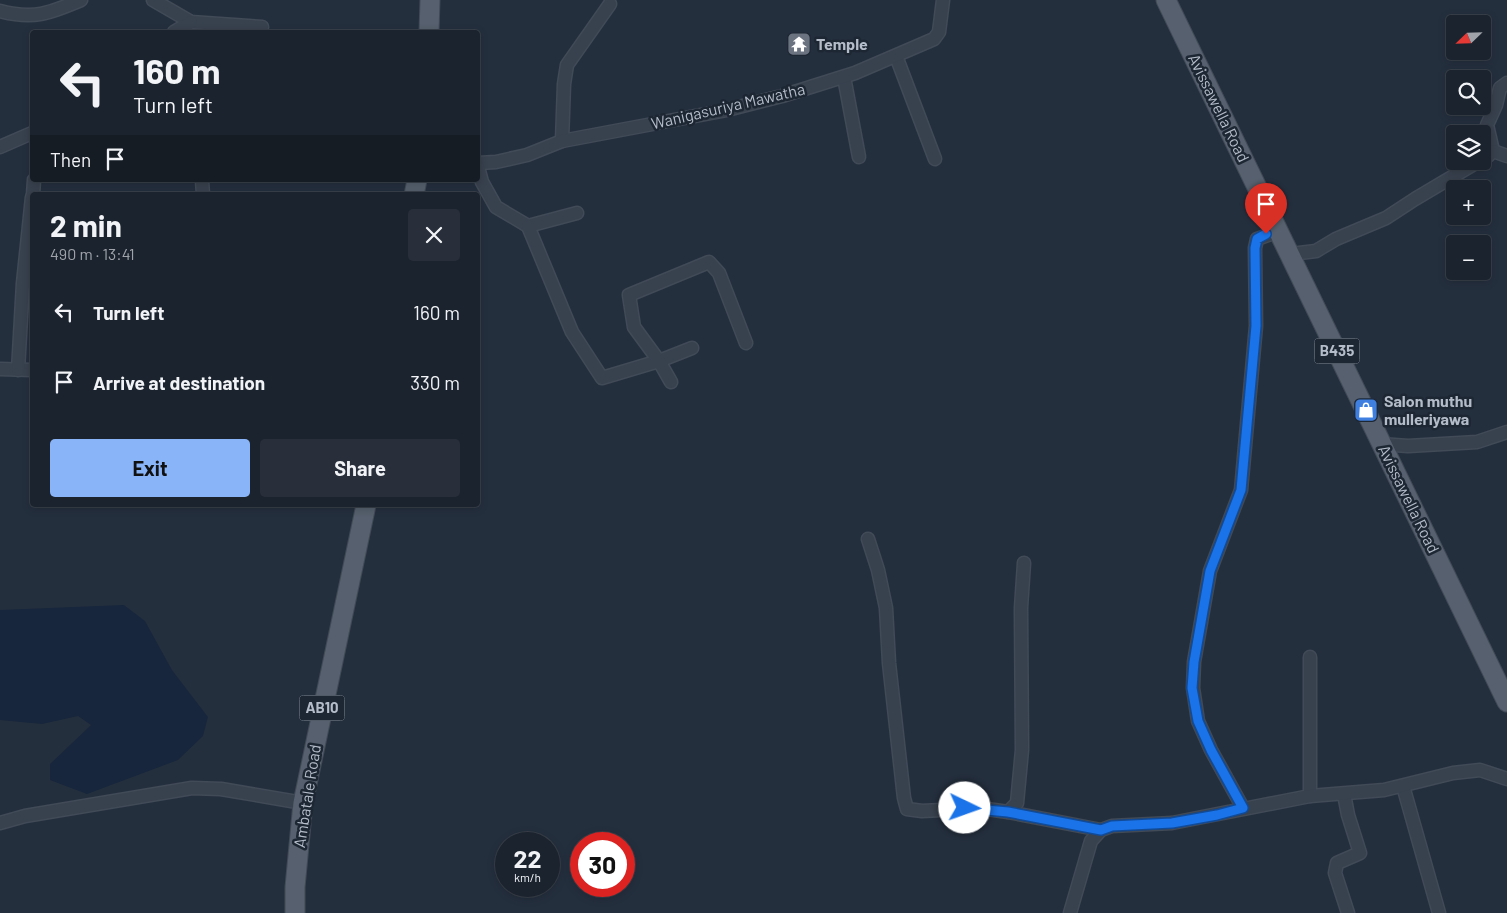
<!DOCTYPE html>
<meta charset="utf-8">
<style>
body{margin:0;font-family:Barlow,sans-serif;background:#282f3a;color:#f1f3f6;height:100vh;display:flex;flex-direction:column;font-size:19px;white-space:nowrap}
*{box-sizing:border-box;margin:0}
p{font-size:16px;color:#a0a4aa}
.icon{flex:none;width:28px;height:28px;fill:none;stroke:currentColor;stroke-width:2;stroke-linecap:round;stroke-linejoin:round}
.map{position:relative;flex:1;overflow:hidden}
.drawer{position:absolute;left:30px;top:192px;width:450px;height:315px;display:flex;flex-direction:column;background:#1b232e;border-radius:5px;box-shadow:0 2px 8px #0003,0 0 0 1px #39404a}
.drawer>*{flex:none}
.guide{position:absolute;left:30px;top:30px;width:450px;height:152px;border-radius:5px;box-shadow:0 2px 8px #0003,0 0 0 1px #39404a;background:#1b232e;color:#f1f3f6;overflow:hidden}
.needle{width:32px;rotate:247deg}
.controls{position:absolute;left:1446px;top:15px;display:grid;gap:10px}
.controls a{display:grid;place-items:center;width:45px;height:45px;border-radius:5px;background:#1b232e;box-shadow:0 2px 8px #0003,0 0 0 1px #39404a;font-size:25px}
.speed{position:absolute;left:495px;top:832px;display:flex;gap:10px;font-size:25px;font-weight:700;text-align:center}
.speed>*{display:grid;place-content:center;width:65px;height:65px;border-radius:50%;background:#1b232e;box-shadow:0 2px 8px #0003,0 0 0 1px #39404a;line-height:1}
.speed small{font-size:12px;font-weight:400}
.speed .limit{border:8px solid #d22;background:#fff;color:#111}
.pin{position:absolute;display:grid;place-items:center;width:42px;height:42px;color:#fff;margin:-51px -21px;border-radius:50% 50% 50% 0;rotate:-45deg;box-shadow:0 0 5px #0007}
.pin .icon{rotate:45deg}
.me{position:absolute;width:55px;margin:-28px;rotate:93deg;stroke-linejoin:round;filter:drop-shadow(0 0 4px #0008)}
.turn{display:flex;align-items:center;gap:18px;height:105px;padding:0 20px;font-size:22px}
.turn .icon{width:65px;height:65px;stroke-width:2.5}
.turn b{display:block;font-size:35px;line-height:42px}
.then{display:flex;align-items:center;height:48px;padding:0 20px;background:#0003;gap:10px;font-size:19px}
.round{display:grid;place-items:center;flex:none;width:52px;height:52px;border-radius:5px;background:#282f3a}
.headline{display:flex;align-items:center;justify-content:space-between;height:85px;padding:0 20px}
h1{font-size:30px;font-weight:700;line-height:38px}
.cta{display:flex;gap:10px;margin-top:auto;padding:10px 20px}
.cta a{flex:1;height:58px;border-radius:5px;background:#8ab4f8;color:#111;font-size:20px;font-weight:700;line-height:58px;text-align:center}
.cta a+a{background:#282f3a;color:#f1f3f6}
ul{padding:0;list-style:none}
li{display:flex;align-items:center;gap:15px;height:70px;padding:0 20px}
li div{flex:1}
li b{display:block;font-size:19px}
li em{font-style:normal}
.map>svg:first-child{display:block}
.water{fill:#17263c}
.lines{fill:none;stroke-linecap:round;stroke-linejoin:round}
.street-casing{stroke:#414a57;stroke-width:15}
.primary-casing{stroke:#414a57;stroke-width:21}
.street{stroke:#38414e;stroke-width:12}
.primary{stroke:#56606e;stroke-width:19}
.route-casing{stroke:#114b97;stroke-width:12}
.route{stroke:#1a73e8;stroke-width:9}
.labels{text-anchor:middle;stroke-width:5;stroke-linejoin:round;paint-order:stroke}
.shield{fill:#1d2633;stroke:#878f9c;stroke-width:1}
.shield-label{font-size:15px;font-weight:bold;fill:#b4bcc9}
.poi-label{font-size:16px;font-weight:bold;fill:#b4bcc9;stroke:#1d2633;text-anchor:start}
.street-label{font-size:16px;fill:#b4bcc9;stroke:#1d2633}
</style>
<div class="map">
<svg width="1507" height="913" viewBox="0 0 1507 913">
<rect width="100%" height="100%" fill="#242f3e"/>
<path class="water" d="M124 605 145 621 172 670 208 717 203 736 178 760 87 794 50 780V764L91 725 78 716 42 724 0 720V610Z"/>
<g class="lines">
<g class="street-casing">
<g id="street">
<path d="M153 0 191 22 262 27"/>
<path d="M0 11C34 20 50 13 81 0"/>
<path d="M174 32 191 22"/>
<path d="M896 56 935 159"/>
<path d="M844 77 859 157"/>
<path d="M562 141 564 84 567 65 610 4"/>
<path d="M0 147 32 133"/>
<path d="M1493 151 1487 125 1496 105 1500 88 1507 83"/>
<path d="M1488 156 1493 151 1507 156"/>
<path d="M478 163 496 162 527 155 562 141 727 110 782 96 855 73 934 39 939 32 943 0"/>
<path d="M478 167 482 182 496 207 528 226 577 213"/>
<path d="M202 180 203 195"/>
<path d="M33 195 34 180"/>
<path d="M528 226 572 332 602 378 659 361 692 348"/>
<path d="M1291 254 1316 251 1336 239 1386 218 1415 199 1479 161"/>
<path d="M0 369 32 370"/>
<path d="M18 370 23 283 32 197"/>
<path d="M671 382 659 361 634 327 629 295 709 262 719 273 746 343"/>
<path d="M1381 444 1408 446 1477 442 1507 432"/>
<path d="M868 539 878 570 886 608 889 663 904 798 907 809 922 811 980 808 1008 812 1017 803 1022 750 1021 608 1024 563"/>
<path d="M1403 786 1439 913"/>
<path d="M1344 794 1348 815 1360 853 1337 863 1335 873 1348 913"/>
<path d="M1310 796V657"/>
<path d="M1243 808 1211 750 1198 721 1193 688 1194 662 1210 571 1241 490 1256 326 1255 248 1257 239 1279 231"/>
<path d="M1008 812 1101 830"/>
<path d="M0 823 25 816 192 788 221 789 303 803"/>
<path d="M1070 913 1091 841 1101 830 1112 826 1172 823 1310 796 1384 790 1453 773 1480 770 1507 779"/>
</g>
</g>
<g class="primary-casing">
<g id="primary">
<path d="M1166 0 1507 702"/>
<path d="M429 32 430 0"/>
<path d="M414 195 417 180"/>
<path d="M295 913V887L303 803 366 505"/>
</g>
</g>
<use href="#street" class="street"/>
<use href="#primary" class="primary"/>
</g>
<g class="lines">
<g class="route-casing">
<path id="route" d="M965 808 1008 812 1101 830 1112 826 1172 823 1217 815 1243 808 1211 750 1198 721 1192 688 1194 662 1210 571 1241 490 1256 326 1255 248 1257 239 1266 234"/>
</g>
<use href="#route" class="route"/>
</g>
<defs>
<g id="temple-square" transform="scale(1.25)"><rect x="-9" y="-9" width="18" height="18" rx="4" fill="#6b7280" stroke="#1d2633"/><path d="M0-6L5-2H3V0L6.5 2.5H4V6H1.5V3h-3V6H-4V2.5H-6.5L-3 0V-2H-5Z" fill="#fff"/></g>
<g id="shop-square" transform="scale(1.25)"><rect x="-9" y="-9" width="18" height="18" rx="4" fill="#3f7fe0" stroke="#1d2633"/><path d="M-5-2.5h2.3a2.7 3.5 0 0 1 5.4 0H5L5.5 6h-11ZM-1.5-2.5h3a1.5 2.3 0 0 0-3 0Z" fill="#fff"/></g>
</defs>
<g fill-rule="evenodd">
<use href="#temple-square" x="799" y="44"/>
<use href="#shop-square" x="1366" y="410"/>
</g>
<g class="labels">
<g class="shield">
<rect x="1314.5" y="338.5" width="45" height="25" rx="4"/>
<rect x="299.5" y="695.5" width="45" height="25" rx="4"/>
</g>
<g class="shield-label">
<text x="1337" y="356">B435</text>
<text x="322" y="713">AB10</text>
</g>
<g class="poi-label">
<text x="816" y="50">Temple</text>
<text x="1384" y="407">Salon muthu<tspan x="1384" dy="18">mulleriyawa</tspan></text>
</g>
<g class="street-label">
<text transform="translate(728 106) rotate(-13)" y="6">Wanigasuriya Mawatha</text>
<text transform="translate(1219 108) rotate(64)" y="6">Avissawella Road</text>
<text transform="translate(1409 499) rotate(64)" y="6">Avissawella Road</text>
<text transform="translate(307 796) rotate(-81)" y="6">Ambatale Road</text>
</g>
</g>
</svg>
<div class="controls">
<a><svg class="needle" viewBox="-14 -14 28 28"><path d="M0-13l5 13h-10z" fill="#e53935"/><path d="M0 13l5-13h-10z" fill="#a0a4aa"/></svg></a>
<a><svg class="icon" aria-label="search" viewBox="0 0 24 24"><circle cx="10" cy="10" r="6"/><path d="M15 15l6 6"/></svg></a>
<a><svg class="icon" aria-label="layers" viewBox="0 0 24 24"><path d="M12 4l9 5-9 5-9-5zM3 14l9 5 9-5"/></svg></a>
<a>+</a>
<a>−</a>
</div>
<div class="speed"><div>22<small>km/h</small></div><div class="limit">30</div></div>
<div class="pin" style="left:1266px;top:234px;background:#d93025"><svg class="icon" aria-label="arrive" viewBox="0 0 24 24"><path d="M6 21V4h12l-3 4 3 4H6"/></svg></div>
<svg class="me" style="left:965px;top:808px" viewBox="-20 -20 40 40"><circle r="19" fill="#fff"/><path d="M0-13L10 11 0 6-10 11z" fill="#1a73e8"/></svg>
<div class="guide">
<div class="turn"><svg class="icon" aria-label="left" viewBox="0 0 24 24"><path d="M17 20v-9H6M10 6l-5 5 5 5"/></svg><div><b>160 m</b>Turn left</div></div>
<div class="then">Then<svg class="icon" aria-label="arrive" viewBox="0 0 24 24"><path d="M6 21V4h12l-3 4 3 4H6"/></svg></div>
</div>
<section class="drawer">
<div class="headline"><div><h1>2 min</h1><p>490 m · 13:41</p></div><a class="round"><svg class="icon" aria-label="close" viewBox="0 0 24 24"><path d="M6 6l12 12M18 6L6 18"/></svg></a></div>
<ul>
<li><svg class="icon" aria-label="left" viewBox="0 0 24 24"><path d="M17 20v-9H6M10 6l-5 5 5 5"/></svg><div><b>Turn left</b></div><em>160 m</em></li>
<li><svg class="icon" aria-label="arrive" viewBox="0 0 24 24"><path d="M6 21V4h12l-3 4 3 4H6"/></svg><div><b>Arrive at destination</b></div><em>330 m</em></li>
</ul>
<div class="cta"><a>Exit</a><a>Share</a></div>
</section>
</div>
